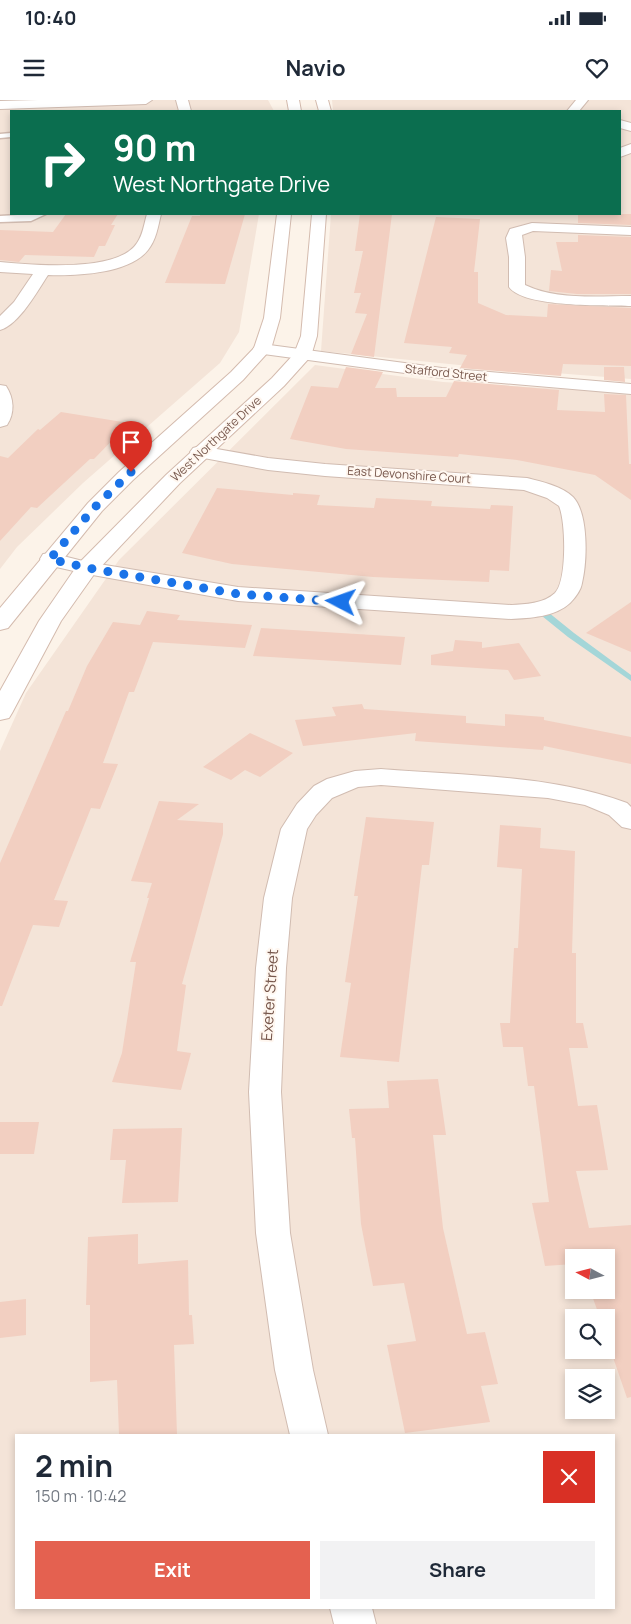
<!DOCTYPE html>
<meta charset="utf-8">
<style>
body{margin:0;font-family:Manrope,sans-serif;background:#f2f2f3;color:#1f2937;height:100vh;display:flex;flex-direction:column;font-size:19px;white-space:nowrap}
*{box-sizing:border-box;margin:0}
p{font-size:16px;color:#747a83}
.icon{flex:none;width:28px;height:28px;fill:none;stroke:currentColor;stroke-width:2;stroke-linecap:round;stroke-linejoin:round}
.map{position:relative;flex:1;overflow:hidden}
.drawer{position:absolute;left:15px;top:1334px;width:600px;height:175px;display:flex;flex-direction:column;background:#fff;border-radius:0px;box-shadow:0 2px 8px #0003}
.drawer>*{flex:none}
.hud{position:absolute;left:10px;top:10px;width:611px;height:105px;border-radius:0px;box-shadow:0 2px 8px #0003;background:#0b6e4f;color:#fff;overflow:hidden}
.needle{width:32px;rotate:277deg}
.tools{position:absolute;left:565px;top:1149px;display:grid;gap:10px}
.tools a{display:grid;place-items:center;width:50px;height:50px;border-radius:0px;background:#fff;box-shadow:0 2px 8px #0003;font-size:25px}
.pin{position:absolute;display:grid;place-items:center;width:42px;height:42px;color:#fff;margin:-51px -21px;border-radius:50% 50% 50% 0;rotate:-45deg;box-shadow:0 0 5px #0007}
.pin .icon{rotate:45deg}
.me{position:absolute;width:55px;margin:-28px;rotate:274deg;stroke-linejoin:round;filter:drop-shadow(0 0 4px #0008)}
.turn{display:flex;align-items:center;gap:18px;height:105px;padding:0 20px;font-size:22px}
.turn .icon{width:65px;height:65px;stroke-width:2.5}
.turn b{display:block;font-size:35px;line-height:42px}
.round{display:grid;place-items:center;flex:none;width:52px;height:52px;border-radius:0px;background:#f2f2f3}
.head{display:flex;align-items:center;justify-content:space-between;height:85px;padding:0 20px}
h1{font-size:30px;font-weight:700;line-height:38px}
.cta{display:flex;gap:10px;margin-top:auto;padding:10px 20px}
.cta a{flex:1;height:58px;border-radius:0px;background:#e46150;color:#fff;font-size:20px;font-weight:700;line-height:58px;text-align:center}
.cta a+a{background:#f2f2f3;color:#1f2937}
.status{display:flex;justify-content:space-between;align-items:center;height:35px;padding:0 25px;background:#fff;direction:ltr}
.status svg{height:14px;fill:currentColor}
header{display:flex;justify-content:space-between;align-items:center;height:65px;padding:0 20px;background:#fff;font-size:22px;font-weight:700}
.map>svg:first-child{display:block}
.residential{fill:#f4e4d8;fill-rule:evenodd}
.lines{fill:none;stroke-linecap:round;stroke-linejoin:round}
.stream{fill:#a4d6d8;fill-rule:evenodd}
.building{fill:#f2cfc1}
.service-casing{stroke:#d1bcb1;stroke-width:3}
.minor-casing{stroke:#d1bcb1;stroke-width:2}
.tertiary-casing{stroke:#d1bcb1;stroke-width:2}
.secondary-casing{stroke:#d4bbae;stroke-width:2}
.service{fill:#fff;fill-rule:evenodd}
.minor{fill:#fff;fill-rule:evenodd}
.tertiary{fill:#fff;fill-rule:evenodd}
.secondary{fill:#fff;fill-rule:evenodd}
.route{stroke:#1a73e8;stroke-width:9;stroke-dasharray:0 16.2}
.labels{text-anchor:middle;stroke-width:4;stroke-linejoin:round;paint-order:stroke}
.far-street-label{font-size:12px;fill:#77574c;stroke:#fff7f0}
.street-label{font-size:15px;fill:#77574c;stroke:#fff7f0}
</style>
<div class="status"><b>10:40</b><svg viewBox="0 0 49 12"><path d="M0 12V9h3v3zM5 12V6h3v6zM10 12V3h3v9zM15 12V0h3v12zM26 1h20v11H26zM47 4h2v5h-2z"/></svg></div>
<header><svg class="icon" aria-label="menu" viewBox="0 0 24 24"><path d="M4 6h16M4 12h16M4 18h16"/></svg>Navio<svg class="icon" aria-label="heart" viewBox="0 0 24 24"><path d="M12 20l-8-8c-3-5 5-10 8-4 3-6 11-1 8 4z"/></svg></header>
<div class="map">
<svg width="631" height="1524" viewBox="0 0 631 1524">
<rect width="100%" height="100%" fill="#fcf3e9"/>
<g class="residential">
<path d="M0 0H268L274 11H11V114H259L239 232 220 263 83 383 17 447 0 469Z"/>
<path d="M332 0H631V279L469 266 321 251 331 114H620V11H333Z"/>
<path d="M315 265 443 282 631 293V1524H0V651L26 593 119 460ZM574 1158H606V1190H574ZM574 1218H606V1250H574ZM574 1278H606V1310H574ZM16 1335H614V1508H16Z"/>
</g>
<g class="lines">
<path class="stream" d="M537 508H543L574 533 631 575V581L568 537 537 512Z"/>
</g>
<g class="building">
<path d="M66 114H118L111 125H115L105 146H99L94 157 25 155 19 162 0 160V130L53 132Z"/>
<path d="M200 114H245L225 184 165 183 192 116H200Z"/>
<path d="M360 114H392L374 257 351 254 367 214 355 213 361 193H354L363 151H355Z"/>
<path d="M578 114H631V125L578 123Z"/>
<path d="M436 117 480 119 474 172H478V203L506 215 547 217 548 204 631 208V266L563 264 561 276 460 268 467 255 449 253 452 247 404 243Z"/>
<path d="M578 135 631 137V194H577L549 191 551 170 562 171 556 142H578Z"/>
<path d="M346 267 383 272 375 288H396L397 297H446L454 281 559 290 557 310 605 312 604 294 626 295 629 364H631V400L595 375 517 360 459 354 458 357 346 349 290 339 311 286 338 288Z"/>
<path d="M604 267H624L625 282 604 280Z"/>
<path d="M61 312 129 323 94 359H90L37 408 31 407 0 441V356L8 358 38 329 40 330Z"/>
<path d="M217 388 293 395V393L320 395 317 405 374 408 376 398 432 401 431 406 490 409 491 405 513 406 509 471 490 470 489 482 373 477 232 464 182 453Z"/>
<path d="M631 502V552L586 533Z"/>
<path d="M147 511 180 515 177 520 252 525 245 548 153 542 134 592H129L103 663 118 664 100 709 91 708 54 800 68 801 59 827 33 825 2 906H0V763L66 611H68L87 566 113 522 140 525Z"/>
<path d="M261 528 405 537 401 565 253 556Z"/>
<path d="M455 540 482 542V548L519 543 541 576 514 580 508 570 431 565V555L453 551Z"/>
<path d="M362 604 364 609 466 616V623L505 626V614L544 617V620L631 637V664L544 646 543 650 415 641 416 633 303 646 295 620 336 616 332 607Z"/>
<path d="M250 633 293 653 260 677 245 670 231 680 203 667Z"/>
<path d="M159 701 199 704 177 720 223 723V734L182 884 186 885 177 951 191 953 181 990 112 982 122 953 136 862H130L149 798H147L152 783 131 781Z"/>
<path d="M366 717 434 722 429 765H422L399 962 340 957 351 883 345 882 358 796H354Z"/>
<path d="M500 725 541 728 540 748 575 751 572 853H576V923H583L588 948H569L578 1006 597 1005 608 1070 576 1071 589 1128 631 1125V1297L627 1298 606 1237V1218H600L590 1190H606V1158H574V1164L545 1166 532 1103 549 1102 534 986H528L523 947H503L500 923H510L514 848H518L522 769 497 767Z"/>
<path d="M438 979 446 1035H433L443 1128 467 1234 485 1232 498 1284 481 1286 490 1322 405 1333 387 1245 416 1241 404 1183 373 1186 361 1124 355 1038H352L349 1009 389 1008 387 981Z"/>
<path d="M0 1022H39L34 1054H0Z"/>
<path d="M182 1028 178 1102 122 1103 126 1060H110L113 1029Z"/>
<path d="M138 1134V1164L188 1160 189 1215H192L194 1244 174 1245 177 1335H119L117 1280 90 1282V1205H86L88 1137Z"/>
<path d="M26 1199V1235L0 1238V1202Z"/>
</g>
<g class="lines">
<g class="service-casing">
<g id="service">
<path d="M11 33V37L0 38V34Z"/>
<path d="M35 114H46L31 121 0 122V116Z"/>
</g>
</g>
<g class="minor-casing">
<g id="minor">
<path d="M38 0H152L146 4 0 9V1Z"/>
<path d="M176 0H188L191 11H179Z"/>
<path d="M576 0H588L579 11H567Z"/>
<path d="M620 20 631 23V31L620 28Z"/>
<path d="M631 44V53L620 57V48Z"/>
<path d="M147 114H161C158 127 156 140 148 150 129 174 76 176 48 175 38 190 19 225 0 230V216L14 202 33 174 0 172V162C32 165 118 173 137 143 143 135 144 124 147 114Z"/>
<path d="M532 123 631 127V135L533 131 522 135 525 157V185C556 200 597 196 631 196V206C606 205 524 208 509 187V157L506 138 510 129Z"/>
<path d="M0 285 6 286C14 298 15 313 7 325L0 327Z"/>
<path d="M200 346 268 358 325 364 527 378C542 382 562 386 573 397 589 414 587 462 582 483 581 490 575 498 570 503 555 517 530 518 511 519L238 501 87 474 43 464 40 459 43 454 51 453 87 462 238 487 511 505C526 504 543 504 555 493 567 481 566 422 559 406L547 398 524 390 325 376 268 370 193 356 190 352 193 348Z"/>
<path d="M381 669C463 676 550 674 627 703L631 707V729L622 727 609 715 585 705 548 698 381 685 358 687 332 698 316 715 307 729 292 798 286 868 281 992 290 1133 313 1270 328 1335H290L275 1270 256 1133 249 992 256 868 264 798 281 729 297 704 314 686 327 679 355 671Z"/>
<path d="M330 1508H372L376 1524H334Z"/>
</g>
</g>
<g class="tertiary-casing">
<path id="tertiary" d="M262 244 442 268 631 284V294L442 278 256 253 253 249 256 245Z"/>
</g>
<g class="secondary-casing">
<g id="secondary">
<path d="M287 0H299L301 11H289Z"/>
<path d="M316 0H328L331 11H319Z"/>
<path d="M277 114H291L280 218 271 249 243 280 133 380 102 411 8 528 0 530V508L88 403 119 372 231 272 254 248 264 218Z"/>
<path d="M312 114H326L317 236 311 256 284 286 180 383 95 473 61 521 12 613 9 618 0 620V591L39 521 79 463 166 375 272 278 294 254 301 236Z"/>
</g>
</g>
<use href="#service" class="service"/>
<use href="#minor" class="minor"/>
<use href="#tertiary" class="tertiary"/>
<use href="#secondary" class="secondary"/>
</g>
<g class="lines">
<path class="route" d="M131 372 95 407 50 459 88 468 238 494 341 502"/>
</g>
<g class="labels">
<g class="far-street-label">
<text transform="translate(446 273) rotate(6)" y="4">Stafford Street</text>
<text transform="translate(216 339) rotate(-43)" y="4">West Northgate Drive</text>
<text transform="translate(409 375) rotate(4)" y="4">East Devonshire Court</text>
</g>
<g class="street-label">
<text transform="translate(270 895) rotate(-86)" y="5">Exeter Street</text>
</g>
</g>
</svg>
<div class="tools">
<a><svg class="needle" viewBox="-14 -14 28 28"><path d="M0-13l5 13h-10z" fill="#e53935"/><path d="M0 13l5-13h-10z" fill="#747a83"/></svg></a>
<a><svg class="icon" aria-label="search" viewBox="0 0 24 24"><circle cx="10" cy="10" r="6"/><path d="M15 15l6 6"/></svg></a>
<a><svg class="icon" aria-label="layers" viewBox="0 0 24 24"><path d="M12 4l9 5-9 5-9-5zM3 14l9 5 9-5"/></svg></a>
</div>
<div class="pin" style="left:131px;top:372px;background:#d93025"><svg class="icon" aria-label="arrive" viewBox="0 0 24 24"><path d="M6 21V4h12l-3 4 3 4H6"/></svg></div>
<svg class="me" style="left:341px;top:502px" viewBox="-20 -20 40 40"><path d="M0-17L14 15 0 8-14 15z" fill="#1a73e8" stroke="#fff" stroke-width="4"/></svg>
<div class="hud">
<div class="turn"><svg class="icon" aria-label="right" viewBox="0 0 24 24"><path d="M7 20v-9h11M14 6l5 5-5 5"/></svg><div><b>90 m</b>West Northgate Drive</div></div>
</div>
<section class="drawer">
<div class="head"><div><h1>2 min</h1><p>150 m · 10:42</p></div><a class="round" style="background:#d93025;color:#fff"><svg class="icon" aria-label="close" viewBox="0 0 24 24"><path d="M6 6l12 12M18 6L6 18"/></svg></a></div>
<div class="cta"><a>Exit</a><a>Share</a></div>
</section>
</div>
